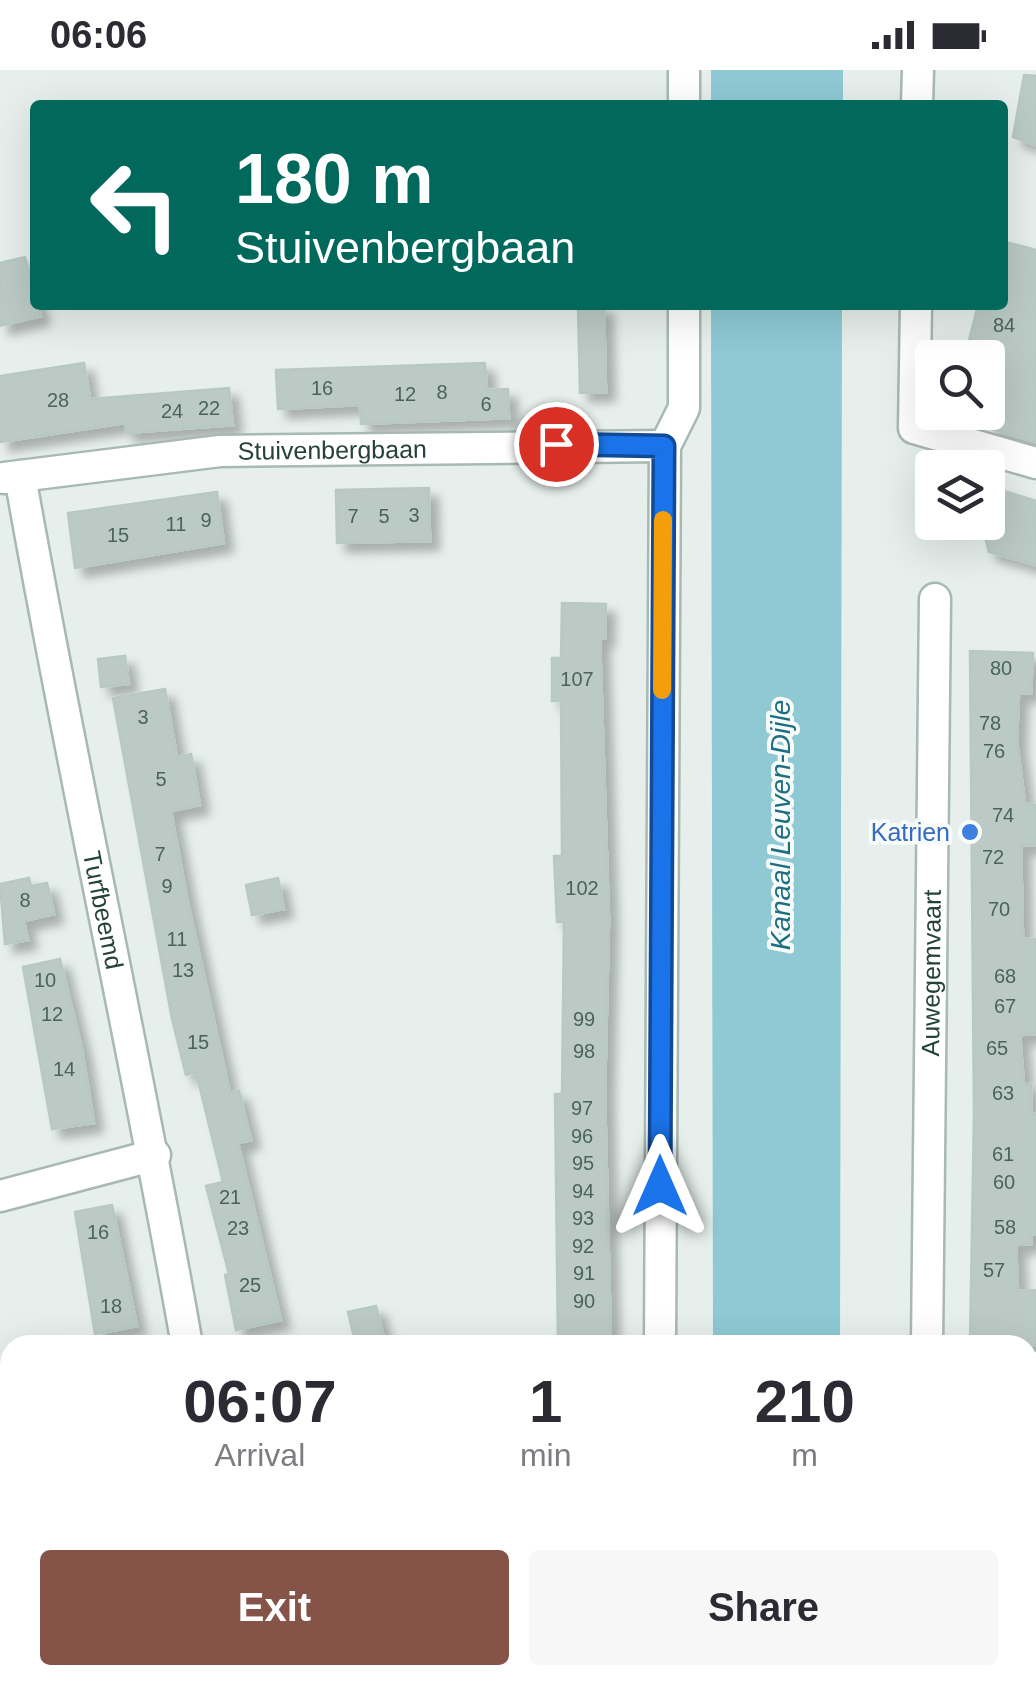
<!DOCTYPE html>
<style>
body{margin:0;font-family:Arial,sans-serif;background:#f7f7f7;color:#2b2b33;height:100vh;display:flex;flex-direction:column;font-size:38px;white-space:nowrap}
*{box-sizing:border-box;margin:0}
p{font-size:32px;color:#7c7c81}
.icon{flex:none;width:55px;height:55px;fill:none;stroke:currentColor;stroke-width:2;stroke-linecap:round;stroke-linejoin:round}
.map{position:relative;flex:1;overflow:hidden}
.sheet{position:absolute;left:0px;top:1265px;width:1038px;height:350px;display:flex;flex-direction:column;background:#fff;border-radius:30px 30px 0 0;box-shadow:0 10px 40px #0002}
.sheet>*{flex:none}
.top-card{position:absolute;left:30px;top:30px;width:978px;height:210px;border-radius:10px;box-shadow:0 10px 40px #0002;background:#00695c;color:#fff;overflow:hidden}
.buttons{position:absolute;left:915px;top:270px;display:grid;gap:20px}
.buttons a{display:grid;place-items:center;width:90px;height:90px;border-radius:10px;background:#fff;box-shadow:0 10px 40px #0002;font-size:50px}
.pin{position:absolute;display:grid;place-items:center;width:85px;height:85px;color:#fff;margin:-42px;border:5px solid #fff;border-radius:50%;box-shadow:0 2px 10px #0007}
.me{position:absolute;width:110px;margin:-55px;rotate:0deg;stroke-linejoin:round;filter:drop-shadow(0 0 8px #0008)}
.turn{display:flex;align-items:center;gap:35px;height:210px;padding:0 40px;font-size:45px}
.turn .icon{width:130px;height:130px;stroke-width:2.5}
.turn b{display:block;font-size:70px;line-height:85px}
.eta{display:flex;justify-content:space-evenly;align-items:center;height:170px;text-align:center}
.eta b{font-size:60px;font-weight:700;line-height:70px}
.action{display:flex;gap:20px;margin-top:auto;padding:20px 40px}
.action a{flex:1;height:115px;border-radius:10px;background:#855347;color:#fff;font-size:40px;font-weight:700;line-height:115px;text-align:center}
.action a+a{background:#f7f7f7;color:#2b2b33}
.status{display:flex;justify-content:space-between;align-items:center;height:70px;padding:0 50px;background:#fff;direction:ltr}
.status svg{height:28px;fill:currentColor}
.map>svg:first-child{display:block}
.water{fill:#8ec9d4}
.building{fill:#bbcac4;stroke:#b8c9c2;stroke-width:2.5;filter:url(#shadow)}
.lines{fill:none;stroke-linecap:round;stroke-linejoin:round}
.street-casing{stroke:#a8b8b2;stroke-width:35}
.street{stroke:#fff;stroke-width:30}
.route-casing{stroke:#114b97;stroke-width:25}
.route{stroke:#1a73e8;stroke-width:18}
.slow{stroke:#f59e0b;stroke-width:18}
.shop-dot{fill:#3f7fe0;stroke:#f7fbf9;stroke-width:4}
.labels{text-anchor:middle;stroke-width:8;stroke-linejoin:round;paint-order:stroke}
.number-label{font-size:20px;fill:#4a645c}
.street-label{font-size:25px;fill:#24423a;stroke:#f7fbf9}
.shop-label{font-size:25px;fill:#366cbe;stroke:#f7fbf9;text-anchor:end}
.water-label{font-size:28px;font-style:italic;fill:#1c6f80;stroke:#f7fbf9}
</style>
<div class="status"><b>06:06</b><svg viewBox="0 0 49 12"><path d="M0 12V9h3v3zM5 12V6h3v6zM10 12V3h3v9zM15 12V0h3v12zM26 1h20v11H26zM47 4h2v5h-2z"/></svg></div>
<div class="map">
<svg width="1036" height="1615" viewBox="0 0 1036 1615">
<defs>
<filter id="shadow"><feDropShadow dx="9" dy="9" stdDeviation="5" flood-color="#0004"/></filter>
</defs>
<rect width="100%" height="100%" fill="#e6efeb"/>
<g class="water">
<rect x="711" y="0" width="132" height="35"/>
<path d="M711 235H842L840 1275H713Z"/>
<rect x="714" y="1605" width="125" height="10"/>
</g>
<g class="building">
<path d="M1024 5 1036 6V75L1013 67Z"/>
<path d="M1002 171 1036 180V372L988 358V273L969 270 978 235H1002Z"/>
<path d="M25 187 41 246 0 256V193Z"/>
<path d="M578 235H604L606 322 580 323Z"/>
<path d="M84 293 90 329 229 318 233 355 126 363 125 353 0 372V306Z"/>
<path d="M485 293 487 320 508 319 509 348 361 354 360 335 278 339 276 300Z"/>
<path d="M934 384 953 389 951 398H933Z"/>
<path d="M988 416 1036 431V495L989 482 981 452H988Z"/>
<path d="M429 418 430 471 337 473 336 420Z"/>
<path d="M217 422 224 473 75 498 68 443Z"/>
<path d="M562 533 606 534 605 568H600L609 850 605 1024 611 1275H558L555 1024H562L564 852H557L554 786H562L561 631H552V588H561Z"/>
<path d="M970 581 1033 583 1031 623H1019L1017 672 1025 733 1036 735V775H1021L1023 869H1036V964L1020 965 1024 1015 1031 1014V1044H1036V1164H1031V1174L1016 1175 1018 1221 1036 1220V1275H970L974 1044Z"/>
<path d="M125 586 129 614 101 617 98 589Z"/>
<path d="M165 619 177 687 191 684 200 735 171 741 187 828 230 1023 239 1021 251 1070 238 1073 281 1250 236 1260 225 1205 229 1204 206 1116 223 1112 196 1002 186 1005 172 949 113 628Z"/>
<path d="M29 808 31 816 47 813 54 844 24 851 28 870 5 874 0 814Z"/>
<path d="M278 808 284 839 252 845 246 815Z"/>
<path d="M60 889 82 979 94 1053 52 1059 23 897Z"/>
<path d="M112 1135 137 1256 95 1264 75 1142Z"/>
<path d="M376 1236 383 1264 355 1271 348 1242Z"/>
</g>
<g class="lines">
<g class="street-casing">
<g id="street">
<path d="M684 35V0"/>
<path d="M917 35 918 0"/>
<path d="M916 235 914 358 1036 393"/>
<path id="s1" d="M20 406C71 697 136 984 187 1275"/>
<path id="s2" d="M4 408 220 381 665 376"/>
<path d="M0 1126 155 1085"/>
<path d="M660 1275 665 376 684 338V235"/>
<path id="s3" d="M927 1275 935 529"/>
<path d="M1028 1301 1036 1297"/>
<path d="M0 1519 10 1521"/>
<path d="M873 1605V1615"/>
<path d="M83 1615 88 1605"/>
<path d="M659 1615V1605"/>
</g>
</g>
<use href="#street" class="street"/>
</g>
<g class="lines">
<g class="route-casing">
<path id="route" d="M556 374 664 376 660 1116"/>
</g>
<use href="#route" class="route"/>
<path class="slow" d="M662 620 663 450"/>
</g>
<circle class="shop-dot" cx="970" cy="762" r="10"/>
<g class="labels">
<g class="number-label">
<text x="1004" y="262">84</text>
<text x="322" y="325">16</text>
<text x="442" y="329">8</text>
<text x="405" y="331">12</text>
<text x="58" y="337">28</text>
<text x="486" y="341">6</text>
<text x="209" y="345">22</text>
<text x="172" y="348">24</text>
<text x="414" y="452">3</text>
<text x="353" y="453">7</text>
<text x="384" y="453">5</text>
<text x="206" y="457">9</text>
<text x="176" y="461">11</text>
<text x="118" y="472">15</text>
<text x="1001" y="605">80</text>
<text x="577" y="616">107</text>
<text x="143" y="654">3</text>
<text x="990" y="660">78</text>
<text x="994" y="688">76</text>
<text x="161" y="716">5</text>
<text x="1003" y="752">74</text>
<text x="160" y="791">7</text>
<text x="993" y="794">72</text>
<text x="167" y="823">9</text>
<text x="582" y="825">102</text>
<text x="25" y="837">8</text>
<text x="999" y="846">70</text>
<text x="177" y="876">11</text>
<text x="183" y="907">13</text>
<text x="1005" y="913">68</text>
<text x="45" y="917">10</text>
<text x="1005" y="943">67</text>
<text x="52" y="951">12</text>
<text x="584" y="956">99</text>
<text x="198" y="979">15</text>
<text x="997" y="985">65</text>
<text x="584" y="988">98</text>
<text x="64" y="1006">14</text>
<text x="1003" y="1030">63</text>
<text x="582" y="1045">97</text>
<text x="582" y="1073">96</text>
<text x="1003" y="1091">61</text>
<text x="583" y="1100">95</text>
<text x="1004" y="1119">60</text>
<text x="583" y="1128">94</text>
<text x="230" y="1134">21</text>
<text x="583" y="1155">93</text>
<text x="1005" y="1164">58</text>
<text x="238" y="1165">23</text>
<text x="98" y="1169">16</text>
<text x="583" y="1183">92</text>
<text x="994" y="1207">57</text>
<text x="584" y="1210">91</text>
<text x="250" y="1222">25</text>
<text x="584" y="1238">90</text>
<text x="111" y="1243">18</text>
</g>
<g class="street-label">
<text dy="9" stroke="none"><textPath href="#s2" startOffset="330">Stuivenbergbaan</textPath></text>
<text dy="9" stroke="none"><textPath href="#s1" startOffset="442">Turfbeemd</textPath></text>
<text dy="9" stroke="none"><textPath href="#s3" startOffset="372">Auwegemvaart</textPath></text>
</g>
<g class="shop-label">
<text x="950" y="771">Katrien</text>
</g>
<g class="water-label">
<text transform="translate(780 755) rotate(-90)" y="10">Kanaal Leuven-Dijle</text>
</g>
</g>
</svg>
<div class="buttons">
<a><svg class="icon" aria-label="search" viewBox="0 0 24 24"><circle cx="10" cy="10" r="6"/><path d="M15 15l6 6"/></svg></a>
<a><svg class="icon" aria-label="layers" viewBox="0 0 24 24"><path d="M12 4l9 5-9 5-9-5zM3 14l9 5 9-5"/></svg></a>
</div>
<div class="pin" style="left:556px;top:374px;background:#d93025"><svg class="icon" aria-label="arrive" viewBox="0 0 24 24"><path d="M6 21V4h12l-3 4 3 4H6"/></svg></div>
<svg class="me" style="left:660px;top:1116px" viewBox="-20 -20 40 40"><path d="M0-17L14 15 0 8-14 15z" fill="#1a73e8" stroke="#fff" stroke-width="4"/></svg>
<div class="top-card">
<div class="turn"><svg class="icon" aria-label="left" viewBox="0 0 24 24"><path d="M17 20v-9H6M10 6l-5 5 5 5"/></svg><div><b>180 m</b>Stuivenbergbaan</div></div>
</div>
<section class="sheet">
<div class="eta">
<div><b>06:07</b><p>Arrival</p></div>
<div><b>1</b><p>min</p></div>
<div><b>210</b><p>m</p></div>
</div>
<div class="action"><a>Exit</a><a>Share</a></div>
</section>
</div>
